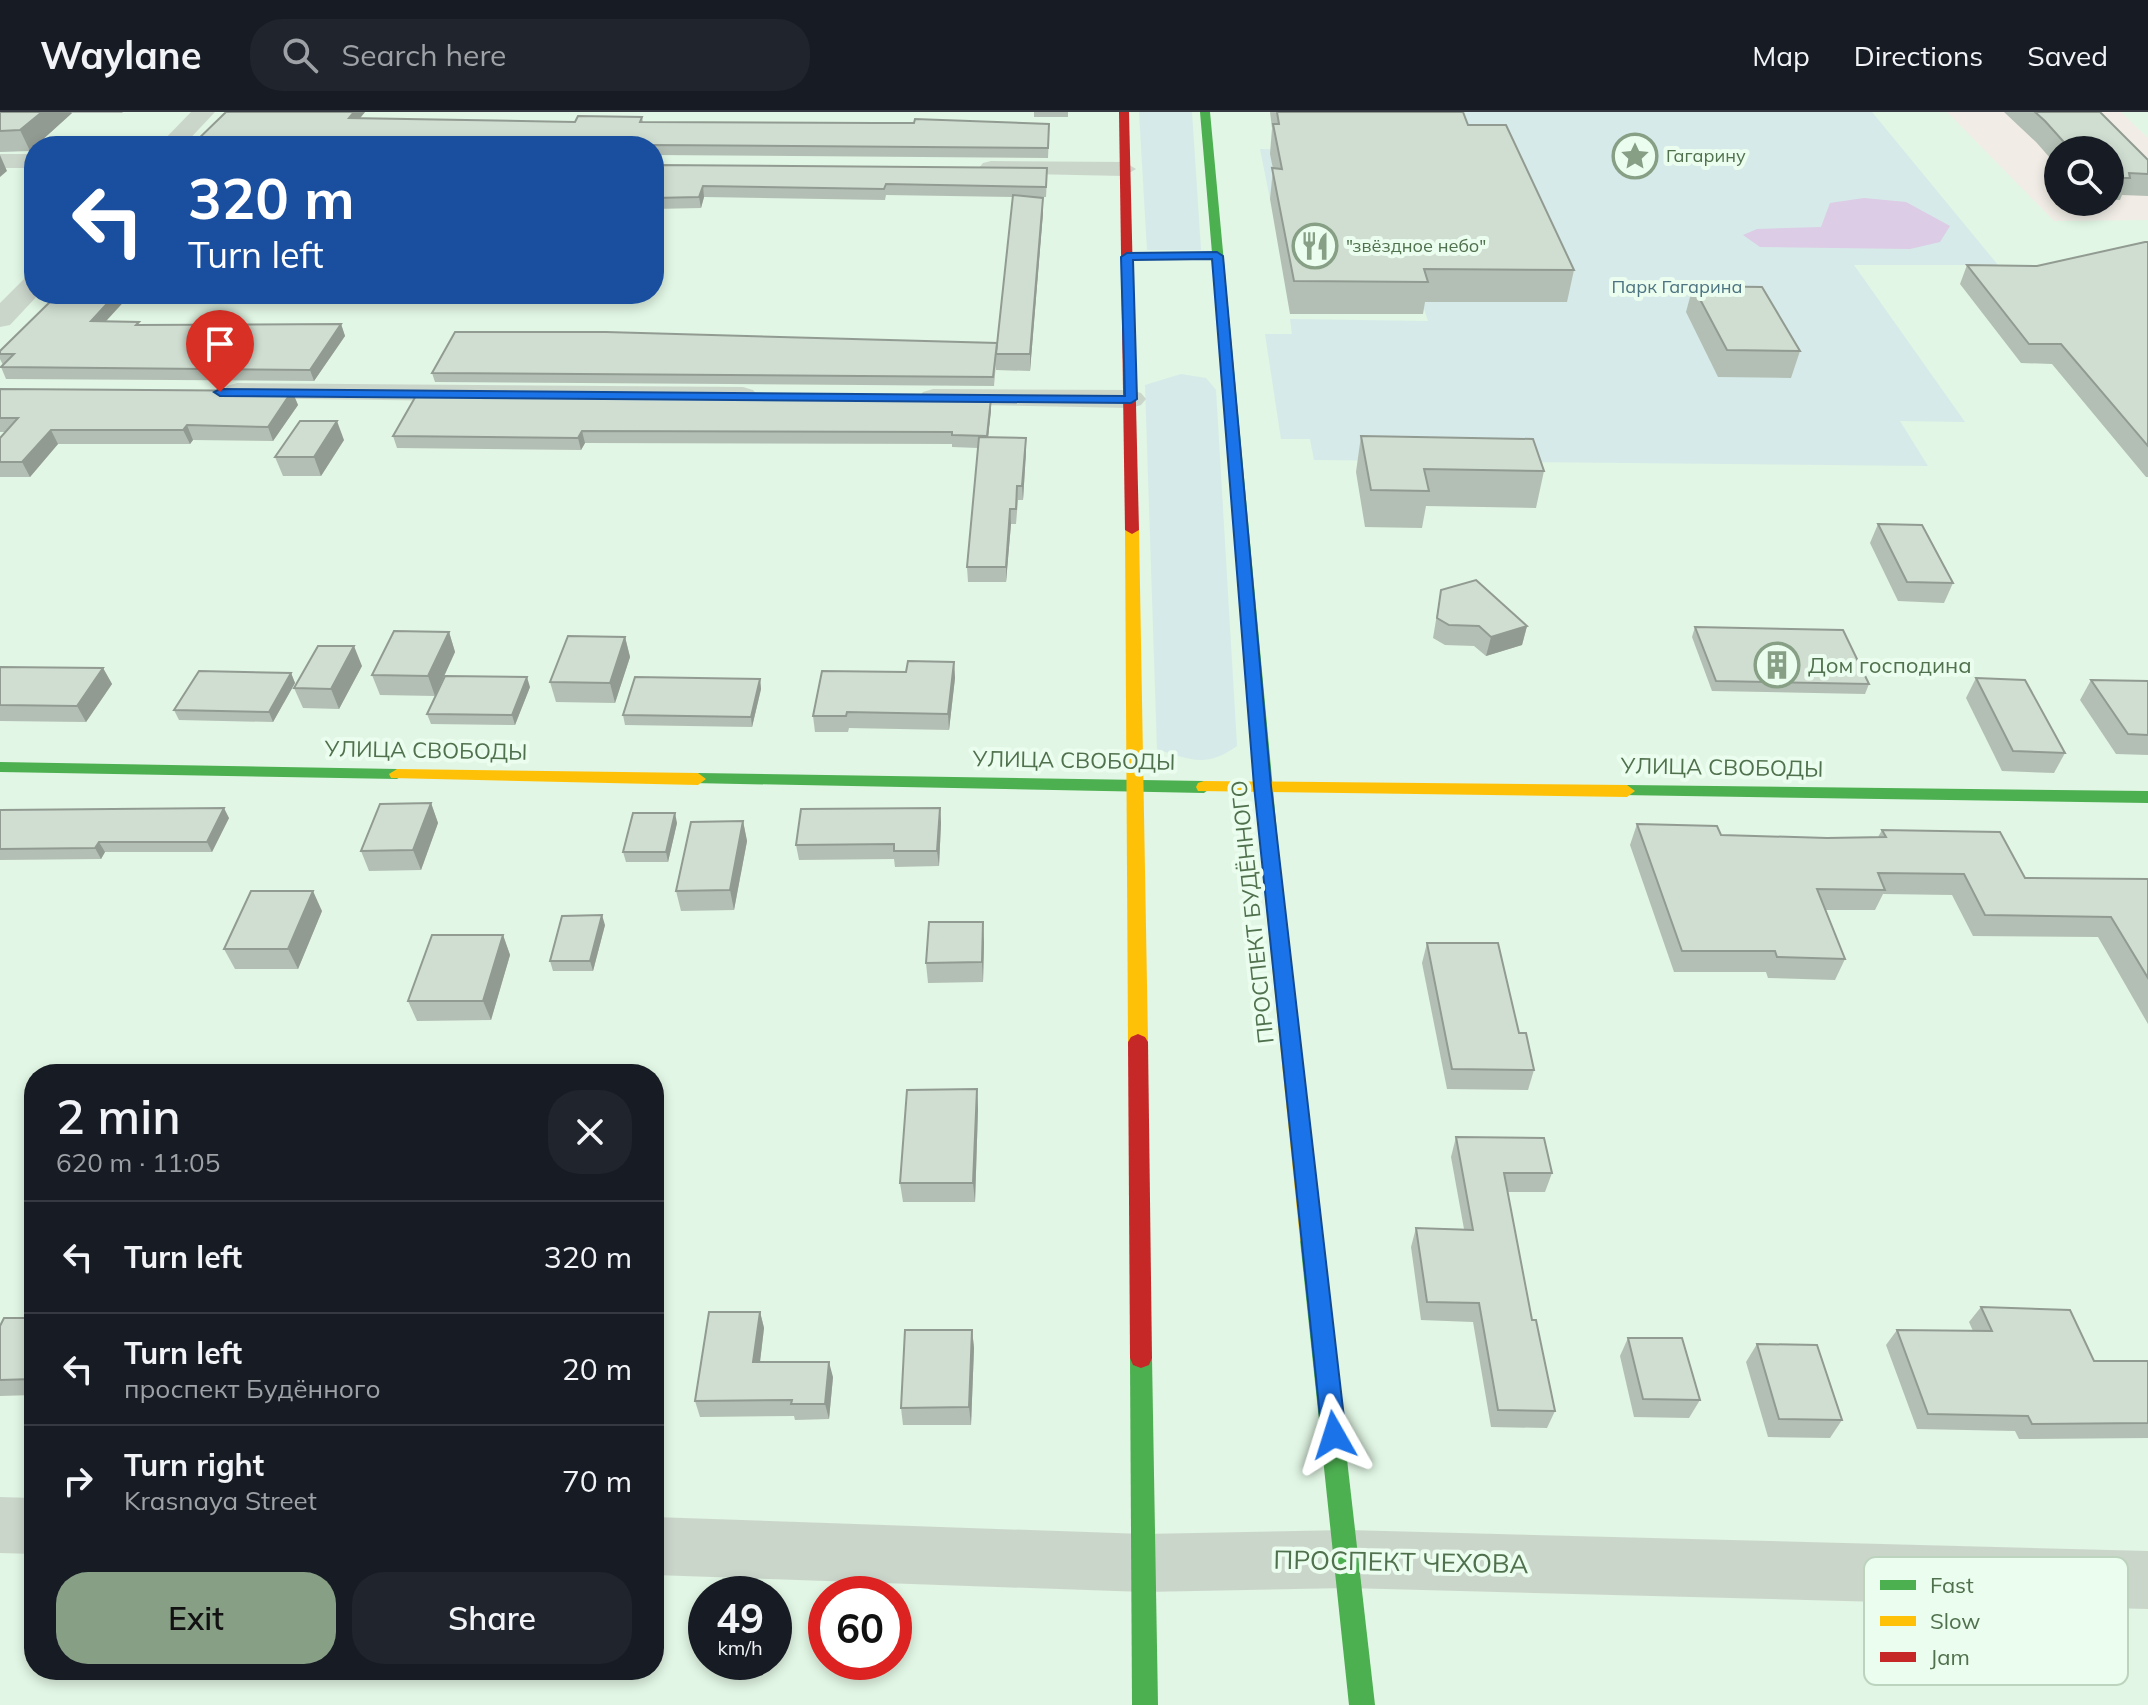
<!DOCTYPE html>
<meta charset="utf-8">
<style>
body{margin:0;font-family:Mulish,sans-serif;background:#20242c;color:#f1f3f6;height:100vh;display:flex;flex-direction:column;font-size:30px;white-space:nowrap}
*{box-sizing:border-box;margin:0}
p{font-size:26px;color:#9ea1a6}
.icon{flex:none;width:44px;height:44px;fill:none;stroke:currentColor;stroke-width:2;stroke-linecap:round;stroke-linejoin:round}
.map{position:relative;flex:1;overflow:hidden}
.panel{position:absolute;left:24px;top:952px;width:640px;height:616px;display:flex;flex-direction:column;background:#171b24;border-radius:32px;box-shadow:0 4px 12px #0003}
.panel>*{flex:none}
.banner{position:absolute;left:24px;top:24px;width:640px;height:168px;border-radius:32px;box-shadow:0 4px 12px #0003;background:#1a4fa0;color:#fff;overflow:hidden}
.controls{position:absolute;left:2044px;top:24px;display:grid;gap:16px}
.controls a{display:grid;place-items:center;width:80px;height:80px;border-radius:50%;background:#171b24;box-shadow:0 4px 12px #0003;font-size:40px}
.speed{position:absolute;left:688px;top:1464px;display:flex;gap:16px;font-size:40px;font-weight:700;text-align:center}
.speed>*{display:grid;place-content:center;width:104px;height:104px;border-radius:50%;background:#171b24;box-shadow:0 4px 12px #0003;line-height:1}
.speed small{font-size:20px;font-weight:400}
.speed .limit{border:12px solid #d22;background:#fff;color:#111}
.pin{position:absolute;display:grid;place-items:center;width:68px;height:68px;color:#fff;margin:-82px -34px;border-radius:50% 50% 50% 0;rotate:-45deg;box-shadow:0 0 8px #0007}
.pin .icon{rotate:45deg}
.me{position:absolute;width:88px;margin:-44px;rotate:354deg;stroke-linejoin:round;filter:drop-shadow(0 0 6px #0008)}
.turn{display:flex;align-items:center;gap:28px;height:168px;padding:0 32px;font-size:36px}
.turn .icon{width:104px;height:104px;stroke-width:2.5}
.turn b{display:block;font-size:56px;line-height:68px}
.round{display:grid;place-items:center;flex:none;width:84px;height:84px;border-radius:32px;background:#20242c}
.overview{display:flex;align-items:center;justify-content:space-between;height:136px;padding:0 32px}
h1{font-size:48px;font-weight:600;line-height:60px}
.button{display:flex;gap:16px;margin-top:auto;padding:16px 32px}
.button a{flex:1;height:92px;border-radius:32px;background:#869f85;color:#111;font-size:32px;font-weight:600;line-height:92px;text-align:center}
.button a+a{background:#20242c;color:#f1f3f6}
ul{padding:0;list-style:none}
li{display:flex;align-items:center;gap:24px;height:112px;padding:0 32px;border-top:2px solid #363941}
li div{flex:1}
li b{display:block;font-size:30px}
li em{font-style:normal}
header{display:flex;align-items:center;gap:48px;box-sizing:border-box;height:112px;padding:0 40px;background:#171b24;border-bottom:2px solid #363941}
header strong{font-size:38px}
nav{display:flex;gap:44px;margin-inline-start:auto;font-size:28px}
.search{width:560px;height:72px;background:#20242c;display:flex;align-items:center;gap:20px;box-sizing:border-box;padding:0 28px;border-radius:32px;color:#9ea1a6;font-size:30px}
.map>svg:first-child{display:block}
.residential{fill:#e1f6e4;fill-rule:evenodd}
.education{fill:#f1ede6;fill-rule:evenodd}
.green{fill:#d6eae9}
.water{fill:#dccce5}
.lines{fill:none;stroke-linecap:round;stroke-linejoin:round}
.street{fill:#cbd6cb;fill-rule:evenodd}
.fast{fill:#4caf50;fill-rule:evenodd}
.slow{fill:#ffc107;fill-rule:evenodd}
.jam{fill:#c62828;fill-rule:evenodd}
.wall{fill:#b3bfb4}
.shaded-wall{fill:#929b92}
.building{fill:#d0ded1;stroke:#929b92;stroke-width:2}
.route{fill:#1a73e8;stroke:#114b97;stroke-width:2}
.labels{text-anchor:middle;stroke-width:8;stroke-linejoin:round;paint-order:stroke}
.far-poi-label{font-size:18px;fill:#50714d;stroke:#ebfdee;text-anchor:start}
.far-park-label{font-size:18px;fill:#4c7381;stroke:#ebfdee}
.poi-label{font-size:22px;fill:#50714d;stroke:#ebfdee;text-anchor:start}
.street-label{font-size:22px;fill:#50714d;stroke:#ebfdee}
.near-street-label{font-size:26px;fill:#50714d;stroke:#ebfdee}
.key{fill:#ebfdee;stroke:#bcd3be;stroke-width:2}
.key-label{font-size:22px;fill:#50714d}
</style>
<header>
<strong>Waylane</strong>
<div class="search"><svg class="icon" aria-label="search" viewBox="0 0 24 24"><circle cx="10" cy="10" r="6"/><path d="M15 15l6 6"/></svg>Search here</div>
<nav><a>Map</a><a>Directions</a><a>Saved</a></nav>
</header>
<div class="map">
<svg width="2148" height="1593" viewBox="0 0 2148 1593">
<rect width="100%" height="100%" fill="#eaf5ec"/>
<path class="residential" d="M0 0H2148V1593H0ZM34 34H654V182H34ZM2058 38H2110V90H2058ZM34 962H654V1558H34ZM706 1482H774V1550H706ZM826 1482H894V1550H826Z"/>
<path class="education" d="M1947 0H2121L2148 26V108L2054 109ZM2058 38H2110V90H2058Z"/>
<g class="green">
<path d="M1139 0H1192L1201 138H1147Z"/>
<path d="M1462 0H1872L1998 153H1854L1965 310 1900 309 1928 354 1314 348 1310 327H1281L1265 222H1292L1290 207 1428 209 1388 88 1270 87 1260 37 1477 41Z"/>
<path d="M1181 262 1206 266 1216 278 1237 634C1206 656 1191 648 1157 637L1145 273Z"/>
</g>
<path class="water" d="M1864 86 1906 90 1950 114 1940 130 1910 137 1760 135 1743 123 1757 117 1821 115 1830 91Z"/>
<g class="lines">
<g class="street">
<path d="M191 0H215L183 34H158Z"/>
<rect x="0" y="42" width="34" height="14"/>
<path d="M991 49 1124 50 1136 57 1124 64 983 61 979 56 983 51Z"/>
<path d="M34 164V182H39L10 213 0 215V191L25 166Z"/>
<path d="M237 271 743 275 753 278 758 284 753 290 743 293 227 286 222 280 227 274Z"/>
<path d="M933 277 1131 278 1141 281 1146 287 1141 293 1131 296 923 292 918 286 923 280Z"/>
<path d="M0 1385 34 1386V1442L0 1441Z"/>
<path d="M654 1405 1144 1422 1347 1418 2148 1439V1497L1347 1476 1144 1480 654 1463Z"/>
</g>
<g class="fast">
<path d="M1200 0H1210L1283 785 1274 791 1265 785 1212 147 1127 148 1121 145 1127 142 1212 141Z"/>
<path d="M0 650 397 657 405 662 397 667 0 660Z"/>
<path d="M698 661 1204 669 1212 675 1204 681 692 671 690 667 692 663Z"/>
<path d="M1627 673 2148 679V691L1621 683 1619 679Z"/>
<path d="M1311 1119 1319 1121 1322 1128 1375 1593H1349L1300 1128 1303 1121Z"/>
<path d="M1141 1236 1149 1239 1152 1246 1158 1593H1132L1130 1246 1133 1239Z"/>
</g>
<g class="slow">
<path d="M1132 414 1139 418 1148 930 1145 935H1131L1128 930 1125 418Z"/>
<path d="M397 657 698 661 706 667 698 673 391 666 389 662Z"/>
<path d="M1204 669 1627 673 1635 679 1627 685 1198 679 1196 675 1198 671Z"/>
<path d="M1274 779 1283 785 1322 1128 1319 1135 1311 1137 1303 1135 1300 1128 1265 785Z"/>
</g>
<g class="jam">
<path d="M1119 0H1129L1139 418 1132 422 1125 418Z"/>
<path d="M1138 922 1145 925 1148 930 1152 1246 1149 1253 1141 1256 1133 1253 1130 1246 1128 930 1131 925Z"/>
</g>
</g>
<g class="wall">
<path d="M0 0H123L122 1H72L30 39 0 40Z"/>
<path d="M226 0H365L360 6 575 10 642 5 643 10 1049 22 1048 46 654 43V34H191Z"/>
<rect x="1034" y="0" width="34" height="5"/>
<path d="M1270 0H1463L1468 13 1574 158 1567 190H1425L1423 202H1290L1270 87 1273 57 1270 42 1272 16Z"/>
<path d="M2004 0H2100L2148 48V84L2122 83 2120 88H2110V38H2058V55L2036 30Z"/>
<path d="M654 53 1047 66 1046 85H1036L1043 86V101L1030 259 996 258V252L994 274 435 270 432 261 997 231 1013 85 886 83 885 88 704 85 701 96 654 97Z"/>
<path d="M2148 130V365H2146L2052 252 2021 251 1960 172 1967 153 2037 154Z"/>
<path d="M1693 174 1800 239 1791 266 1718 265 1686 200Z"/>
<path d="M106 209 141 213 341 212 345 224 314 269 6 267 1 255 3 253 0 247V239Z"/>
<path d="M0 277 292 279 298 293 273 329 193 328 190 332H58L30 365H0V326L5 320H0Z"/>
<path d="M991 286V298L988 325 1026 326V340L1023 388H1018L1016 412H1011L1006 470H968L967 455 978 336 952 335V332L585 331 581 338 397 336 393 324Z"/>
<path d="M1361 324 1544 359 1536 396 1426 394 1422 416 1365 415 1356 360Z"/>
<path d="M344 328 321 364H283L275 345Z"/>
<path d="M1878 412 1953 471 1944 491 1898 489 1870 431Z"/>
<path d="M1441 478 1527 514 1522 533 1486 544 1474 534 1445 533 1433 526Z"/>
<path d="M1695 515 1869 572 1865 582 1712 579 1692 525Z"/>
<path d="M449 520 455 540 435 584 380 583 372 563Z"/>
<path d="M625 525 630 545 615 591 556 590 550 570Z"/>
<path d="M954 550 955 566 949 618 849 616 848 620H815L813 604 906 560Z"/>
<path d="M362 554 339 597 303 596 294 576Z"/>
<path d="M0 555 103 556 112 572 86 610 0 609Z"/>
<path d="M291 561 295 571 273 610 179 608 174 598Z"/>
<path d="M1976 566 2065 641 2054 661 2002 659 1966 586Z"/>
<path d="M760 567 761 577 752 615 625 613 623 603Z"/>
<path d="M2091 568 2148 569V643L2116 642 2080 588Z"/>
<path d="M530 575 515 613 431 612 427 602Z"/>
<path d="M431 691 438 711 421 758 369 759 361 739Z"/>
<path d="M940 696 941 711 939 754 895 755 894 747 799 748 796 733Z"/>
<path d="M0 698 229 706 212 740H105L101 747 0 748Z"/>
<path d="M743 709 747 729 734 798 681 799 676 779Z"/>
<path d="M677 711 668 750H626L623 740Z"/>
<path d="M1637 712 1721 723 1827 726 1878 725 1882 718 2025 766 2148 767V912L2098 825 1973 824 1952 783 1883 782 1875 798H1825L1845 847 1835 868 1768 866 1766 860H1674L1630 733Z"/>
<path d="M322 799 298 857H235L224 837Z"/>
<path d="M605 813 593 859H553L550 849Z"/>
<path d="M503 823 510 843 491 908 417 909 408 889Z"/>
<path d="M984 830 983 870 928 871 926 851Z"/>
<path d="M1427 831 1519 921 1534 958 1528 978 1447 977 1422 851Z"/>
<path d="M977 977 978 997 975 1090H903L900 1071Z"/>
<path d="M1456 1025 1552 1061 1545 1080H1507L1532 1208 1555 1299 1547 1316 1491 1315 1473 1210 1421 1208 1411 1135 1416 1116 1464 1117 1451 1045Z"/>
<path d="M1981 1195 2094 1249H2148V1326L2019 1327 2015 1319 1917 1317 1886 1233 1897 1218 1973 1219 1969 1210Z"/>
<path d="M760 1200 764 1216 760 1250 833 1265 829 1307 795 1308 794 1304 700 1305 695 1289Z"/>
<path d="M34 1206V1283L0 1284V1214Z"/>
<path d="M972 1218 974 1236 971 1313H903L901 1296Z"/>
<path d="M1628 1226 1700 1288 1689 1306 1634 1305 1620 1244Z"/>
<path d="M1757 1232 1842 1308 1830 1326 1768 1325 1746 1250Z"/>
</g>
<g class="shaded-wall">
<path d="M42 0H71L72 1 30 39 20 18Z"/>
<path d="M354 0H365L352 16 349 6Z"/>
<path d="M0 43 7 59 0 65Z"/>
<path d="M703 74 704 85 701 96 699 85Z"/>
<path d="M1043 86V101L1030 259V242Z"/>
<path d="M116 182H131L96 220 91 209Z"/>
<path d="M341 212 345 224 314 269 310 258Z"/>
<path d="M292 279 298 293 273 329 268 315Z"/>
<path d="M991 286V298L987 336V324Z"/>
<path d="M337 309 344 328 321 364 314 345Z"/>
<path d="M187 313 193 328 190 332 183 318Z"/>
<path d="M51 318 58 332 30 365 22 350Z"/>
<path d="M582 319 585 331 581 338 578 326Z"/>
<path d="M1026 326V340L1023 388 1022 374Z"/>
<path d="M1010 397 1011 412 1006 470V455Z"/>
<path d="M1527 514 1522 533 1486 544 1491 525Z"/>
<path d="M449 520 455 540 435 584 428 564Z"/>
<path d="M625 525 630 545 615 591 610 571Z"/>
<path d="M354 534 362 554 339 597 331 577Z"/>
<path d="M954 550 955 566 949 618 948 602Z"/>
<path d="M103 556 112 572 86 610 77 594Z"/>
<path d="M291 561 295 571 273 610 269 600Z"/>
<path d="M527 565 530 575 515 613 512 603Z"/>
<path d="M760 567 761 577 752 615 751 605Z"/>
<path d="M431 691 438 711 421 758 413 738Z"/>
<path d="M224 696 229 706 212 740 207 730Z"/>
<path d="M940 696 941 711 939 754 937 739Z"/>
<path d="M675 701 677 711 668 750 666 740Z"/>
<path d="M743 709 747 729 734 798 730 778Z"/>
<path d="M99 730 105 740 101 747 95 736Z"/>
<path d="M313 779 322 799 298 857 288 837Z"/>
<path d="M602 803 605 813 593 859 590 849Z"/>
<path d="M983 810 984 830 983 870 982 850Z"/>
<path d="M503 823 510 843 491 908 483 889Z"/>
<path d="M977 977 978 997 975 1090 973 1071Z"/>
<path d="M760 1200 764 1216 758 1266 753 1250Z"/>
<path d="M972 1218 974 1236 971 1313 969 1295Z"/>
<path d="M829 1250 833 1265 829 1307 825 1292Z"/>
</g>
<g class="building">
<path d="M0 0H42L20 18 0 19Z"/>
<path d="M226 0H354L349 6 575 10 578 4 642 5 640 10 876 11H914L915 7 1049 12 1048 36 652 33 651 34H191Z"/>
<path d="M1277 0H1463L1468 13H1506L1574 158 1424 157 1428 170 1294 169 1272 56 1282 57 1273 12H1279Z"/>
<path d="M2035 0H2100L2148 48V62L2129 61 2130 66H2110V38H2071L2045 9Z"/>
<path d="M654 53 1047 56 1046 75 886 72 884 77 703 74 699 85 654 86Z"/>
<path d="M1013 83 1043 86 1030 242H996Z"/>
<path d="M2145 130H2148V334L2061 232H2029L1967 153 2037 154Z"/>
<path d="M1693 174 1762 175 1800 239 1727 238Z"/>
<path d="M58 182H116L91 209 139 210 136 213 341 212 310 258 1 255 14 242H0V239Z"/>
<path d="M455 220H606L997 231 993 265 432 261Z"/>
<path d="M0 277 292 279 268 315 187 313 183 318H51L22 350H0V326L18 306H0Z"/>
<path d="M417 282 991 286 987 324 952 323V320L582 319 578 326 393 324Z"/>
<path d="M300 309H337L314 345H275Z"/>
<path d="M1361 324 1533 327 1544 359 1424 357 1429 379 1371 378Z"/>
<path d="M979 325 1026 326 1022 374H1017L1016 397H1010L1006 455H967Z"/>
<path d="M1878 412 1922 413 1953 471 1907 470Z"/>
<path d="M1476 468 1527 514 1491 525 1479 514 1449 513 1437 506 1441 478Z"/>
<path d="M1695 515 1843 518 1869 572 1716 569Z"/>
<path d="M394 519 449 520 428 564 372 563Z"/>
<path d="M568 524 625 525 610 571 550 570Z"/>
<path d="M318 534H354L331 577 294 576Z"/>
<path d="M908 549 954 550 948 602 847 600 846 604H813L822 559 906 560Z"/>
<path d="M0 555 103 556 77 594 0 593Z"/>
<path d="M199 559 291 561 269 600 174 598Z"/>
<path d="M445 564 527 565 512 603 427 602Z"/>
<path d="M635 565 760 567 751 605 623 603Z"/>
<path d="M1976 566 2025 568 2065 641 2013 639Z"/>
<path d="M2091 568 2148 569V623L2128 622Z"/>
<path d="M431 691 413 738 361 739 380 692Z"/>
<path d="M224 696 207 730H99L95 736 0 737V698Z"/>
<path d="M940 696 937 739H894V732L796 733 801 697Z"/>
<path d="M633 701H675L666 740H623Z"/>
<path d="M743 709 730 778 676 779 691 710Z"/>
<path d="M1637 712 1717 714 1721 723 1827 726 1886 725 1882 718 2000 720 2025 766 2148 767V866L2111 805 1985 803 1964 762 1878 761 1885 778 1817 777 1845 847 1777 845 1775 839H1682Z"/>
<path d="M251 779H313L288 837H224Z"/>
<path d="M602 803 590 849H550L562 804Z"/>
<path d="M929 810H983L982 850 926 851Z"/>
<path d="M432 823H503L483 889H408Z"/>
<path d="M1427 831H1498L1519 921H1526L1534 958 1452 957Z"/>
<path d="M977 977 973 1071H900L907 978Z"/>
<path d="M1456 1025 1544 1026 1552 1061H1504L1532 1208H1536L1555 1299 1498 1298 1479 1191 1427 1190 1416 1116 1473 1118Z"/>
<path d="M1981 1195 2070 1198 2094 1249H2148V1311L2032 1312 2028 1304 1928 1302 1897 1218 1992 1219Z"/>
<path d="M709 1200H760L753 1250H829L825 1292H791L792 1288 695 1289Z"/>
<path d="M4 1206H34V1267L0 1268V1214Z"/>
<path d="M905 1218H972L969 1295 901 1296Z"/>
<path d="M1628 1226H1682L1700 1288 1643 1287Z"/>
<path d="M1757 1232 1817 1233 1842 1308 1779 1307Z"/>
</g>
<path class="route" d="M1217 140 1223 144 1271 674 1346 1323 1342 1331 1334 1335 1325 1331 1322 1323 1254 674 1212 147 1133 148 1137 287 1131 291 220 284 214 280 220 277 1125 284 1121 145 1127 141Z"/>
<defs>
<g id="sight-ring" transform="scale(2.3)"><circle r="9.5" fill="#ebfdee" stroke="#869f85" stroke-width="1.5"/><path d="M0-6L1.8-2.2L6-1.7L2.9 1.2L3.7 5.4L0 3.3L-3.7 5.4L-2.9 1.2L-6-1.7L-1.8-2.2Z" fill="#869f85"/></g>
<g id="restaurant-ring" transform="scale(2.3)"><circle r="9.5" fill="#ebfdee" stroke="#869f85" stroke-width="1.5"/><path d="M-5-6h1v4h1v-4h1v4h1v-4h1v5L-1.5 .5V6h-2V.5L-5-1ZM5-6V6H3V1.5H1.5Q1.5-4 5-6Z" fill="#869f85"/></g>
<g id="building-ring" transform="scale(2.3)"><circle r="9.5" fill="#ebfdee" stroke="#869f85" stroke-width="1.5"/><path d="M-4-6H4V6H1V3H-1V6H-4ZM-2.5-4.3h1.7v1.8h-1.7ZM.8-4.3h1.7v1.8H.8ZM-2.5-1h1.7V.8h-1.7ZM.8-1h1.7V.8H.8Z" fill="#869f85"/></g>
</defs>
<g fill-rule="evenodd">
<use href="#sight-ring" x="1635" y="44"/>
<use href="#restaurant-ring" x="1315" y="134"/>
<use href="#building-ring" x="1777" y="553"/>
</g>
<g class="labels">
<g class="far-poi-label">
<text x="1666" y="50">Гагарину</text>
<text x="1346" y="140">"звёздное небо"</text>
</g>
<g class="far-park-label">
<text x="1677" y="181">Парк Гагарина</text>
</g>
<g class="poi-label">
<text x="1808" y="561">Дом господина</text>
</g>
<g class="street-label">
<text transform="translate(426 638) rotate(1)" y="8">УЛИЦА СВОБОДЫ</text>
<text transform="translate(1074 648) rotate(1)" y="8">УЛИЦА СВОБОДЫ</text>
<text transform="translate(1722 655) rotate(1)" y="8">УЛИЦА СВОБОДЫ</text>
<text transform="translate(1252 800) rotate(-96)" y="8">ПРОСПЕКТ БУДЁННОГО</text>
</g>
<g class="near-street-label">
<text transform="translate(1401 1450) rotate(1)" y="9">ПРОСПЕКТ ЧЕХОВА</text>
</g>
</g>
<rect x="1864" y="1445" width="264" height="128" rx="12" class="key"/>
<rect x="1880" y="1468" width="36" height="10" fill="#4caf50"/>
<rect x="1880" y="1504" width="36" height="10" fill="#ffc107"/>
<rect x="1880" y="1540" width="36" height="10" fill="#c62828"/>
<g class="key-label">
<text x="1930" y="1481">Fast</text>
<text x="1930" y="1517">Slow</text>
<text x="1930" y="1553">Jam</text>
</g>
</svg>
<div class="controls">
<a><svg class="icon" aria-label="search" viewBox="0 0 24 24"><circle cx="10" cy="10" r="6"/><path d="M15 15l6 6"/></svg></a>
</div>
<div class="speed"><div>49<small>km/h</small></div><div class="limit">60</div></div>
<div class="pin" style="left:220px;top:280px;background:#d93025"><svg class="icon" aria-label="arrive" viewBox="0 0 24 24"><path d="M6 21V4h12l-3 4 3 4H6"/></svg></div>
<svg class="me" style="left:1334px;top:1323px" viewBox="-20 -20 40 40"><path d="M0-17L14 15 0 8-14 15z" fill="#1a73e8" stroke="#fff" stroke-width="4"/></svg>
<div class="banner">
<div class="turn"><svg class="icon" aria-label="left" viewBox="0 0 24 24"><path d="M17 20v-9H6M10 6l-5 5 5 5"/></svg><div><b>320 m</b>Turn left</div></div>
</div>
<section class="panel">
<div class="overview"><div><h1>2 min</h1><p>620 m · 11:05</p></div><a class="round"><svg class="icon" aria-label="close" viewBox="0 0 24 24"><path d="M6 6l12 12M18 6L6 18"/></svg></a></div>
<ul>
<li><svg class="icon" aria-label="left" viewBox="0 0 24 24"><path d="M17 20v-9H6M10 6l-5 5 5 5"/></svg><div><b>Turn left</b></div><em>320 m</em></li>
<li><svg class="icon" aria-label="left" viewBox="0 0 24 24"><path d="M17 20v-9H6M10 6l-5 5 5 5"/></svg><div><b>Turn left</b><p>проспект Будённого</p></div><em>20 m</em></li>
<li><svg class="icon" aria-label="right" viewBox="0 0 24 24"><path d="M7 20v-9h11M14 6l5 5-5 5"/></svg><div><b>Turn right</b><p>Krasnaya Street</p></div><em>70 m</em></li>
</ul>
<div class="button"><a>Exit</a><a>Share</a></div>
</section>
</div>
